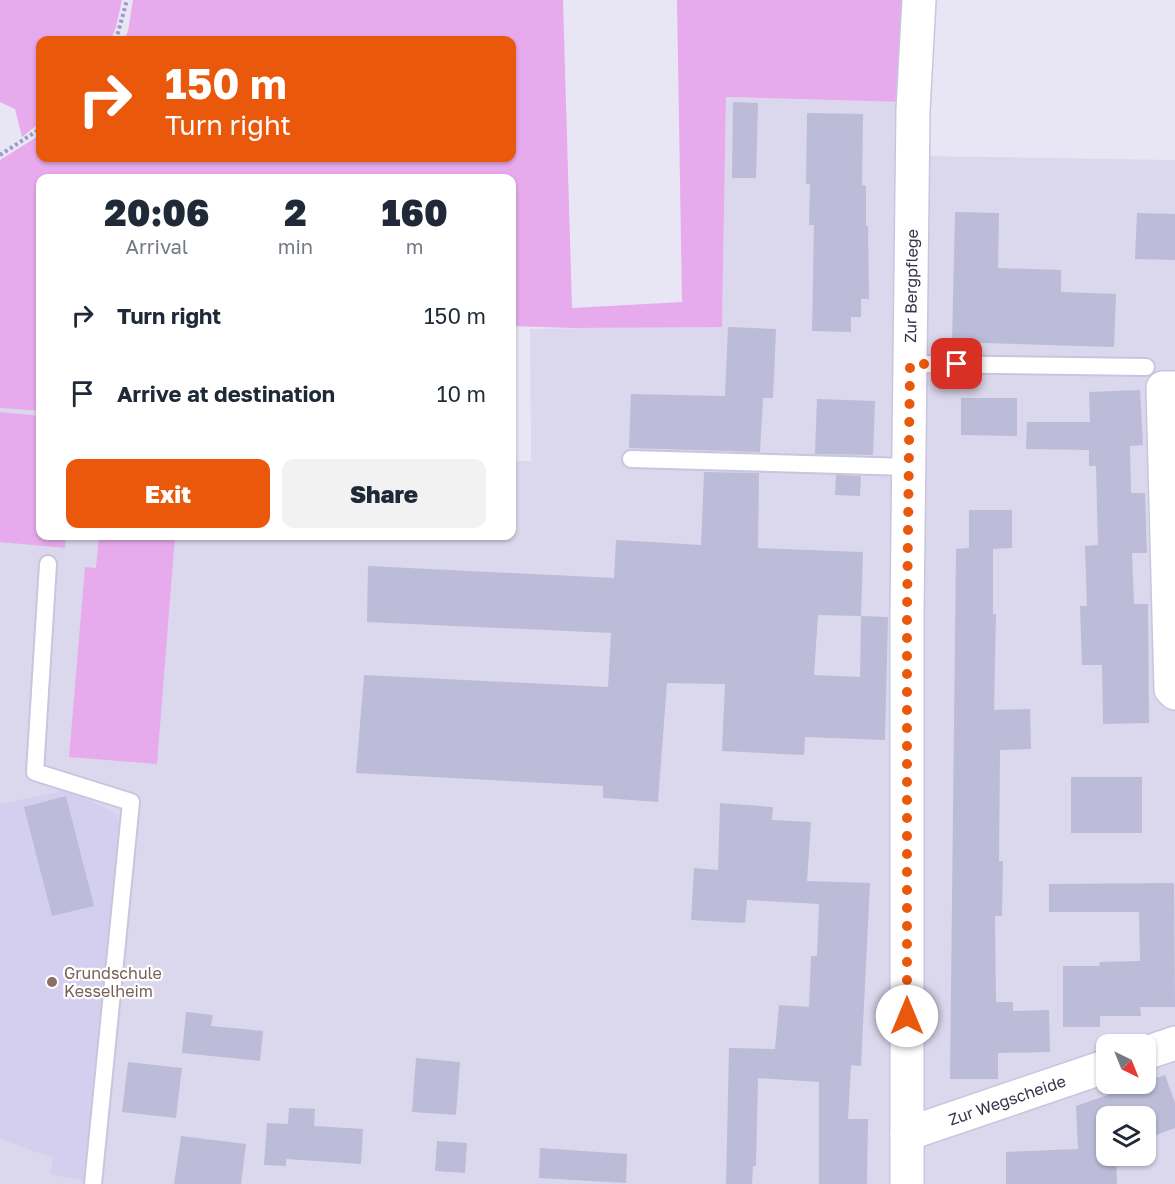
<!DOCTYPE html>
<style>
body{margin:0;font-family:"Golos Text",sans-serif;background:#f2f2f3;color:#1f2937;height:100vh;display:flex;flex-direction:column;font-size:22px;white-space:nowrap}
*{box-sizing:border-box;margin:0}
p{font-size:20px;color:#747a83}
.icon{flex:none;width:33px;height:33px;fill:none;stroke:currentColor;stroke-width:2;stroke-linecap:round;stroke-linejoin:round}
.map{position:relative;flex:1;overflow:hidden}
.drawer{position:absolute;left:36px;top:174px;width:480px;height:366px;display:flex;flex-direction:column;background:#fff;border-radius:12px;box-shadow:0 2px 4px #0004}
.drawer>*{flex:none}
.top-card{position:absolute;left:36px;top:36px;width:480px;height:126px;border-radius:12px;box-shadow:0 2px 4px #0004;background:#ea580c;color:#fff;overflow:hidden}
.needle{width:39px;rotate:137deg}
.controls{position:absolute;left:1096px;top:1034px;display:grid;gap:12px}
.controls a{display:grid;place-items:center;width:60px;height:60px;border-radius:12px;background:#fff;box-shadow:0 2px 4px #0004;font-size:30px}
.pin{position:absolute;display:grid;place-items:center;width:51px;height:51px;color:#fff;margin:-26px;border-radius:12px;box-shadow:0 3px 9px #0006}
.me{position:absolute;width:66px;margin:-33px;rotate:0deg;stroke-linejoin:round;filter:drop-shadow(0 0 4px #0008)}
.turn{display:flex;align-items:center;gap:21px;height:126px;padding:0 30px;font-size:27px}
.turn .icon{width:78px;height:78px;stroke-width:2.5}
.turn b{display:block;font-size:42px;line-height:51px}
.eta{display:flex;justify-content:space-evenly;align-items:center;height:102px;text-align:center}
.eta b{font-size:36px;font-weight:800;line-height:42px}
.action{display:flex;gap:12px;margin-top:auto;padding:12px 30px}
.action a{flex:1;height:69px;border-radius:12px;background:#ea580c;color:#fff;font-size:24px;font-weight:800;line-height:69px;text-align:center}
.action a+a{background:#f2f2f3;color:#1f2937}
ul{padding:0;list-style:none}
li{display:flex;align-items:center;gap:18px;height:78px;padding:0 30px}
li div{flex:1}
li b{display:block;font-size:22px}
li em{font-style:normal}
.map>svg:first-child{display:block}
.residential{fill:#dbd8ed;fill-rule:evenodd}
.education{fill:#d4cfef}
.green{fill:#e7abed}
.building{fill:#bcbbd8;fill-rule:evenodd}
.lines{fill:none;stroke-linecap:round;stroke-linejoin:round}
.lane-casing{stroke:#c8c5df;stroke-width:20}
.street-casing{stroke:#c8c5df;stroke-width:36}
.path{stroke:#9c98c5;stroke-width:4;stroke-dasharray:3 3;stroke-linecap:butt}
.lane{stroke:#fff;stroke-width:16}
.street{stroke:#fff;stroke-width:33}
.route{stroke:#ea580c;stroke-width:10;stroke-dasharray:0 18}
.education-dot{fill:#8d6e63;stroke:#fff;stroke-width:2}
.labels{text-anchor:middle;stroke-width:4.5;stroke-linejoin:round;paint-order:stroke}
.street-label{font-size:16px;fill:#363549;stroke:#fff}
.education-label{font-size:16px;fill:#785e54;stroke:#fff;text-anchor:start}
</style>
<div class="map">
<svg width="1175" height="1184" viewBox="0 0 1175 1184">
<rect width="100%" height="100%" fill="#e8e6f5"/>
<path class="residential" d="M726 97 924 103 923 156 1175 160V1184H0V408L40 411V536H512V461H531L530 329 722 326ZM1107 1044H1146V1083H1107ZM1107 1116H1146V1155H1107Z"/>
<path class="education" d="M67 790 112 811 117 816 120 824 84 1181 50 1174 53 1158 0 1139V804Z"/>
<g class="green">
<path d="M0 0H122L116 27 111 40H40V123L22 137 15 109 0 102Z"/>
<path d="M133 0H563L572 308 682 302 677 0H903L900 102 726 97 722 327 572 328 512 326V178H40V411L0 408V160L40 135V158H512V40H124L128 31Z"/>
<path d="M0 412 40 416V536H66L65 548 0 542Z"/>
<path d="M99 536H175L157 764 69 757 85 567 96 568Z"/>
</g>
<g class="building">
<path d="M733 102 758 103 756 178H732Z"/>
<path d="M807 113 863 114 862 185 866 186V226H868L869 299H861V317H851V332L812 331 814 225H809L810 184H806Z"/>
<path d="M955 212 999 213 998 268 1061 270V292L1116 294 1114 347 952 342Z"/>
<path d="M1137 213 1175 214V260L1135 259Z"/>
<path d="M728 327 776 329 773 398H763L760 452 629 448 631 394 725 396Z"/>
<path d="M1140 390 1143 445 1130 446 1131 493H1145L1147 553H1132L1134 604H1148L1149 723 1103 724 1102 665H1082L1080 606H1087L1085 546 1098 545 1096 466H1089V450L1026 449 1027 422H1090L1089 392Z"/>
<path d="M961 398H1017V436L961 435Z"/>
<path d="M817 399 875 401 873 455 815 454Z"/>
<path d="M704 472 759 473 758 548 863 552 861 616 888 617 885 740 805 737 804 755 722 751 725 684 667 683 658 802 603 798V786L356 773 364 675 608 687 611 633 367 622 368 566 614 578 616 540 701 545ZM818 615 861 616 860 677 814 675Z"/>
<path d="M836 475 861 476 860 496 835 495Z"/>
<path d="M969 510H1012V548L993 549V614H996L994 710 1030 709 1031 749 1000 750 999 861H1003L1002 916H995L996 1002H1013V1011L1049 1010 1050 1052 998 1053V1079H950L956 549 969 548Z"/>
<rect x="1071" y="777" width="71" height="56"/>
<path d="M66 796 94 906 52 916 24 807Z"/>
<path d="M720 803 773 807 772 820 811 822 807 881 870 883 861 1066 851 1065 848 1119H868L867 1184H819V1082L758 1078 756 1166H753L752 1184H726L729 1048 775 1049 779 1005 809 1007 811 956H817L819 904 747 900 745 923 691 920 694 868 718 870Z"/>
<path d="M1174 883 1175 1007H1140L1141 1016H1100V1027H1063V966H1099L1100 962 1140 961 1139 912H1049V884Z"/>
<path d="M186 1012 213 1015 211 1026 263 1031 260 1061 182 1053Z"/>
<path d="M416 1058 460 1062 456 1115 412 1112Z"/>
<path d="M128 1062 182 1068 176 1118 122 1112Z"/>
<path d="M1165 1075 1175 1103V1128L1146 1139V1116H1107V1155H1116L1117 1184H1006V1152L1078 1149 1076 1106Z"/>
<path d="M289 1108 315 1109 314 1126 363 1129 361 1164 286 1159V1166L264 1165 267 1123 288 1124Z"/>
<path d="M181 1136 246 1144 241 1184H174Z"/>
<path d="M437 1141 467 1143 465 1173 435 1171Z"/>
<path d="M540 1148 627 1154 626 1183 539 1178Z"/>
</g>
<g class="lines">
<g class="lane-casing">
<g id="lane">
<path d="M910 364 1146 367"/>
<path d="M631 459 909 467"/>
<path d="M48 564 35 772 131 802 93 1184"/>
</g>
</g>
<g class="street-casing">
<g id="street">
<path d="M1175 388H1163L1171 689 1175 693"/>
<path d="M1146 1053 1175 1043"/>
<path d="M907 1134 1107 1066"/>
<path d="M907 1184V614L913 110 919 0"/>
</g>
</g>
<g class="path">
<path d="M116 40 127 0"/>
<path d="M0 155 40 129"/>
</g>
<use href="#lane" class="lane"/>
<use href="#street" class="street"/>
</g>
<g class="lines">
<path class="route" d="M907 1016V614L910 364H957"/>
</g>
<circle class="education-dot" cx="52" cy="982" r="6"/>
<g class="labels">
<g class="street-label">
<text transform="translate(911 286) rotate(-89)" y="6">Zur Bergpflege</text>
<text transform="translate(1007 1100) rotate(-19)" y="6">Zur Wegscheide</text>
</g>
<g class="education-label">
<text x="64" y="979">Grundschule<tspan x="64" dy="18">Kesselheim</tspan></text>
</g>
</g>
</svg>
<div class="controls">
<a><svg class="needle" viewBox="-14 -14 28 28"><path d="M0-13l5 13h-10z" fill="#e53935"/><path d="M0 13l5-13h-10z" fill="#747a83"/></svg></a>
<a><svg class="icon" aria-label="layers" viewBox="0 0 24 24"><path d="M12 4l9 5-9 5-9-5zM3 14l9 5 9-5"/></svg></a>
</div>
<div class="pin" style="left:957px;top:364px;background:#d93025"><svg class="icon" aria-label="arrive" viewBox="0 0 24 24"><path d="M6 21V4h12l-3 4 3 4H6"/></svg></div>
<svg class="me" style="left:907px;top:1016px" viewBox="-20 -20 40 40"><circle r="19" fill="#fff"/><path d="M0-13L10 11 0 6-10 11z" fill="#ea580c"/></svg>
<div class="top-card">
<div class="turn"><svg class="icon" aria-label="right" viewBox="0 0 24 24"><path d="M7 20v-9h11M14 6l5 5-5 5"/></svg><div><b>150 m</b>Turn right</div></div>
</div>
<section class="drawer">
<div class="eta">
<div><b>20:06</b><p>Arrival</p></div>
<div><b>2</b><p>min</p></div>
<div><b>160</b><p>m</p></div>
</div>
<ul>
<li><svg class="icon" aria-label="right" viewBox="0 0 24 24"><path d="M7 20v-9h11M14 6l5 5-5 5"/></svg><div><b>Turn right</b></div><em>150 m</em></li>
<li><svg class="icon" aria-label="arrive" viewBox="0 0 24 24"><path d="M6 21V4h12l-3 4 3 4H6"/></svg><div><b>Arrive at destination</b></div><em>10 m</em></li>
</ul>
<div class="action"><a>Exit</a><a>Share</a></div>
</section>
</div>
